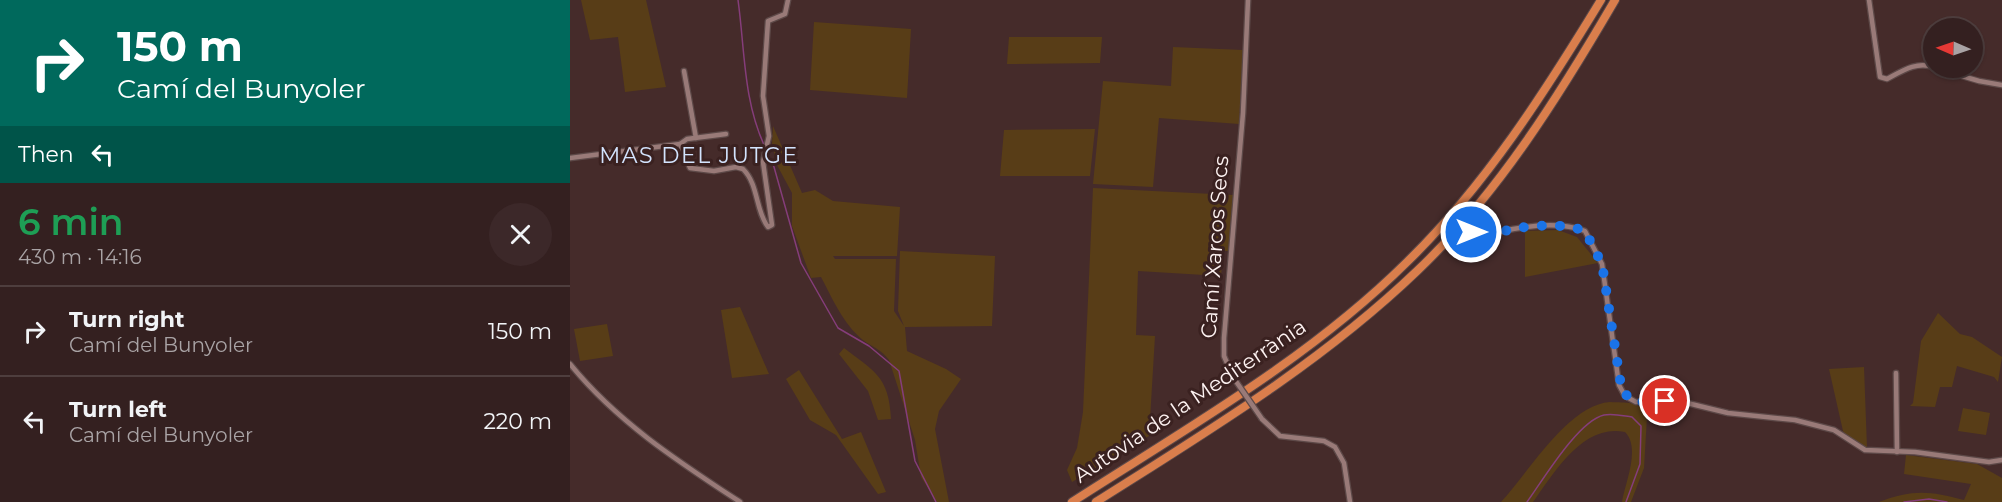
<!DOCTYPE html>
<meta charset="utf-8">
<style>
body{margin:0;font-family:Montserrat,sans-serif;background:#3c2829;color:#f1f3f6;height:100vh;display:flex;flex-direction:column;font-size:22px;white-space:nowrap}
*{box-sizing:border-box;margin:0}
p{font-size:20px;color:#a9a3a5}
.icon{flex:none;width:33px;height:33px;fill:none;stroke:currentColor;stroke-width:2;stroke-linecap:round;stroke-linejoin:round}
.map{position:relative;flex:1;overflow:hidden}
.sheet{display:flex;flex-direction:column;background:#342020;width:570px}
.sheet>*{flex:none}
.guide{background:#00695c;color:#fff;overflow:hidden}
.needle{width:39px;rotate:272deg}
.tools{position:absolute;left:1353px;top:18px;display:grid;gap:12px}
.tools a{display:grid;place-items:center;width:60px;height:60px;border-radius:50%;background:#342020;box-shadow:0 2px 4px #0004,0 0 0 2px #4e3e3e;font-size:30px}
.pin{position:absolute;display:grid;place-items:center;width:51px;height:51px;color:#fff;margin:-26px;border:3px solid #fff;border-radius:50%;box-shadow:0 2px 6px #0007}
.me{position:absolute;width:66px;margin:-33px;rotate:90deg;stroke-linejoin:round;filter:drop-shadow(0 0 4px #0008)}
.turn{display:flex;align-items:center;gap:21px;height:126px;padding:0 18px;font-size:27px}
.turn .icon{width:78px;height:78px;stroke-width:2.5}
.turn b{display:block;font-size:42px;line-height:51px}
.then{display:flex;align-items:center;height:57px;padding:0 18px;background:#0003;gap:12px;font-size:22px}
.round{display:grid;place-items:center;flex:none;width:63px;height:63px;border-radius:32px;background:#3c2829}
.headline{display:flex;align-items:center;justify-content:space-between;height:102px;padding:0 18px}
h1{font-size:36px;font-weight:600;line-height:45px;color:#1e9e55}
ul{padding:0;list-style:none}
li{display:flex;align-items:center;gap:18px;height:90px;padding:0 18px;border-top:2px solid #4e3e3e}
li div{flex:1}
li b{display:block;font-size:22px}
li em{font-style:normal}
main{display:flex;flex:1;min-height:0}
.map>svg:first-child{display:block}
.green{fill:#583d17}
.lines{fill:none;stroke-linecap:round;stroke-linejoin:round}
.stream{stroke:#853d7a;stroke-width:1.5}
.minor-casing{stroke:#5d4948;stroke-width:7}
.motorway-casing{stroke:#5d4948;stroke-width:10}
.minor{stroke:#997a78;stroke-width:4.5}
.motorway{stroke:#da7e4c;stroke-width:8}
.minor-bridge-casing{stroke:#5d4948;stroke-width:7;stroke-linecap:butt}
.minor-bridge{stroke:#997a78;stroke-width:4.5}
.route{stroke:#1a73e8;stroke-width:10;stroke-dasharray:0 18}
.labels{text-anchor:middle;stroke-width:6;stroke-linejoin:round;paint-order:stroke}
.street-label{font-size:21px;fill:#fdf2f1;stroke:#3a2120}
.neighbourhood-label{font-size:22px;letter-spacing:1.5px;fill:#d3e4fe;stroke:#3a2120}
</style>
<main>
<section class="sheet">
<div class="guide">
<div class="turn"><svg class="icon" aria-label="right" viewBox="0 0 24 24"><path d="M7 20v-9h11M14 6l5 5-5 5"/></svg><div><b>150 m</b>Camí del Bunyoler</div></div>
<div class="then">Then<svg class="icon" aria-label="left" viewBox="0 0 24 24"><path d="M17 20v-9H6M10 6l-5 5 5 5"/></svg></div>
</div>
<div class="headline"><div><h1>6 min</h1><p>430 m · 14:16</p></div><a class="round"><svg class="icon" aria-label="close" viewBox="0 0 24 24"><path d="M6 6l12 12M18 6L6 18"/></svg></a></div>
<ul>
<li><svg class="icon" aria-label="right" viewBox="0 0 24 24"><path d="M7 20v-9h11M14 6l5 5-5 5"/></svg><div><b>Turn right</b><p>Camí del Bunyoler</p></div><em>150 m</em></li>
<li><svg class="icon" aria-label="left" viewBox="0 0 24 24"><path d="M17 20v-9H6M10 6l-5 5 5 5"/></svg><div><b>Turn left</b><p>Camí del Bunyoler</p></div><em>220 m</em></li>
</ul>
</section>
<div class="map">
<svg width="1432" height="502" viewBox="0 0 1432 502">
<rect width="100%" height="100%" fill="#452b2a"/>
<g class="green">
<path d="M11 0H76L96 87 55 92 48 37 20 40Z"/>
<path d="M244 22 341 29 337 98 240 90Z"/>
<path d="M439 37H532L530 63 437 64Z"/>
<path d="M603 47 673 50 669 124 589 118 583 187 523 184 533 81 601 86Z"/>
<path d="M203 126 232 193 245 190 263 201 330 207 327 256H263L265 259H326L324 311 334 326 328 311 330 251 425 256 422 326 335 327 337 351 376 369 391 379 369 411 365 429 379 502H367L351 477 345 440 319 360C311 349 302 347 293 340 274 325 262 298 251 277L241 278 222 226V193L207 165 202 144Z"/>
<path d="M525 129 520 176H430L434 130Z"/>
<path d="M523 188 663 195 658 251H653L651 276 568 271 566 335 585 336 579 436 502 482 497 470 507 448 513 412Z"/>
<path d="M988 230 1007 237 1028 263 955 277V231Z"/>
<path d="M170 307 199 374 162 378 151 310Z"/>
<path d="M1368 313 1390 334 1402 337 1432 357 1428 382 1424 377 1387 366 1382 387H1370L1365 407 1340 406 1343 403 1351 341Z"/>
<path d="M37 324 43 356 10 361 4 329Z"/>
<path d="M274 348C303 371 319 375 321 419L308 420 298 391 269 354Z"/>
<path d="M1294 367 1297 448 1277 438 1273 431 1259 369Z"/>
<path d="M229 370 272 439 291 432 316 492 308 494 266 435 240 420 216 379Z"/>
<path d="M1040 402C1055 403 1071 400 1077 417L1074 468 1061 502H1052C1055 483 1071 448 1055 432 1013 423 984 473 963 502H931C959 472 998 405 1040 402Z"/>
<path d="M1393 408 1420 413 1416 435 1388 431Z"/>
<path d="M1336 455 1407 464 1432 478V502H1309C1343 489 1360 491 1394 500L1401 484 1334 474Z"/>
</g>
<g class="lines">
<g class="stream">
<path d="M168 0C175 50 173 100 195 147"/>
<path d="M197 152 204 167 231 263 268 328 299 346 329 371 345 461 366 502"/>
<path d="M957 502C973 480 1008 421 1034 415 1043 413 1054 416 1062 417L1071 426 1070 464 1056 502"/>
<path d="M1334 502 1359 499 1377 502"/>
</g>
<g class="minor-casing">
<g id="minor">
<path d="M1299 0 1310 77 1317 79C1332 71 1346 61 1364 67"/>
<path d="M1365 68 1409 81 1432 85"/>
<path d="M114 71 126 138"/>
<path d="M110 144 117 139 156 134"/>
<path d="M0 158 110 144 120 168 144 171 166 167 173 169C189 185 185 210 198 227L202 225 193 162 199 136 193 96 198 21 215 14 218 0"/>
<path d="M901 232C915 238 929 232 943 229 965 225 994 223 1015 231L1032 264 1049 385 1055 396 1066 402 1109 401 1158 413 1225 420 1264 430 1295 450 1345 452 1419 462 1432 460"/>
<path d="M0 364C47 422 109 462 170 502"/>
<path d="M1326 373 1327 452"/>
<path d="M663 377 654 356V338L673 113 678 0"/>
<path d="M692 419 710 436 754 441 765 447 774 463 780 502"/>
</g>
</g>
<g class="motorway-casing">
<g id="motorway">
<path d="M502 502C617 428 739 359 837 262 915 186 975 92 1031 0"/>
<path d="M526 502C638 431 751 363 847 271 928 194 989 96 1045 0"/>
</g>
</g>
<use href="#minor" class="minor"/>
<use href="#motorway" class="motorway"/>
<g class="minor-bridge-casing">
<path id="minor-bridge" d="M663 377 692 419"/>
</g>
<use href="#minor-bridge" class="minor-bridge"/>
</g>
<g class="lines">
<path class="route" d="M901 232C915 238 929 232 943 229 965 225 994 223 1015 231L1032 264 1052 392 1066 402 1095 401"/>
</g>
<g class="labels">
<g class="street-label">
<text transform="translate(645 247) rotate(-86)" y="7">Camí Xarcos Secs</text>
<text transform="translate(620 401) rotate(-34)" y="7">Autovia de la Mediterrània</text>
</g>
<g class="neighbourhood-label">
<text x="129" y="163">MAS DEL JUTGE</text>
</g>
</g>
</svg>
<div class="tools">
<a><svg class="needle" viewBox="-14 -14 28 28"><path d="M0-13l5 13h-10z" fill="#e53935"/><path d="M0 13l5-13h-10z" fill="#a9a3a5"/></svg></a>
</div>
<div class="pin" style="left:1095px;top:401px;background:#d93025"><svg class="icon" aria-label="arrive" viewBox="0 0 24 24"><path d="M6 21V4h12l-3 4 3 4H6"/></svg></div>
<svg class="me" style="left:901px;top:232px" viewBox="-20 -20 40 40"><circle r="17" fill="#1a73e8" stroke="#fff" stroke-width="3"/><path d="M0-11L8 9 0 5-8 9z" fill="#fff"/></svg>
</div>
</main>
